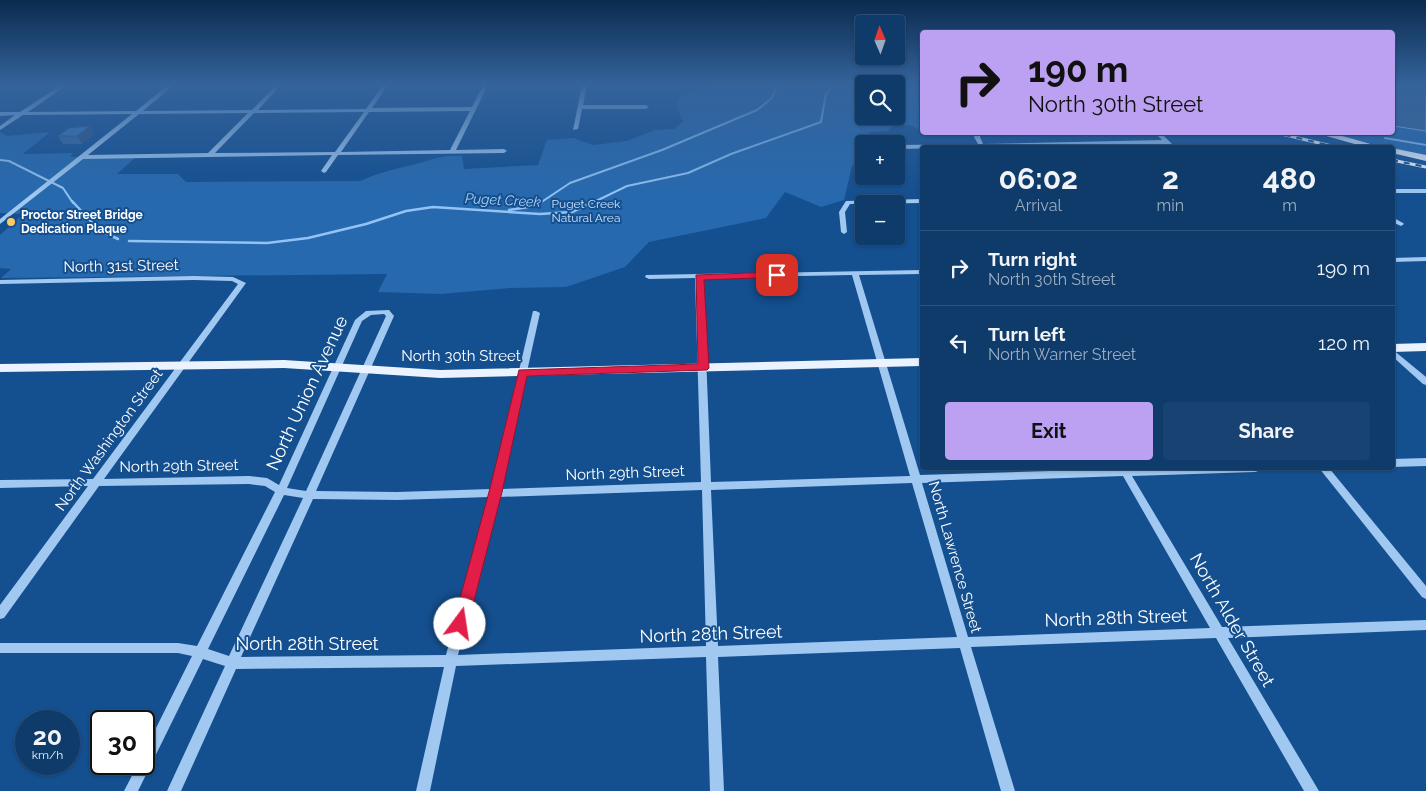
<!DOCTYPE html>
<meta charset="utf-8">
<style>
body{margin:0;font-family:Raleway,sans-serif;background:#184271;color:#f1f3f6;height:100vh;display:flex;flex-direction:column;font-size:19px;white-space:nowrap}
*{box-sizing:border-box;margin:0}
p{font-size:16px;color:#9badc1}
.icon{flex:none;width:28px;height:28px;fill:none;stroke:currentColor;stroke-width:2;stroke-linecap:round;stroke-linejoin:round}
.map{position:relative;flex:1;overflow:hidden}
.details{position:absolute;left:920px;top:145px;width:475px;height:325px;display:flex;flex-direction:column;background:#0f3b6b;border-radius:5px;box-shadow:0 1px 4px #0004,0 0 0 1px #2f557e}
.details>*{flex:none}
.top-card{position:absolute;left:920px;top:30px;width:475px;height:105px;border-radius:5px;box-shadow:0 1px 4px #0004,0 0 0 1px #2f557e;background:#bca0f2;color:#111;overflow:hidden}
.needle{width:32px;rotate:358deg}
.fabs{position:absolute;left:855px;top:15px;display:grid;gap:10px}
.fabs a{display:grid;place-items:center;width:50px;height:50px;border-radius:5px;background:#0f3b6b;box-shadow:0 1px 4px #0004,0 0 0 1px #2f557e;font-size:25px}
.speed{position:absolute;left:15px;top:710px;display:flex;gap:10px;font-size:25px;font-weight:700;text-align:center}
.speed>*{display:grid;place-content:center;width:65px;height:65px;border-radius:50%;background:#0f3b6b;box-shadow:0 1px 4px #0004,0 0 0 1px #2f557e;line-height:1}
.speed small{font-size:12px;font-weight:400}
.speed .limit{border:2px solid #111;border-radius:8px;background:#fff;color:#111}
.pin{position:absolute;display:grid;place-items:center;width:42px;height:42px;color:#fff;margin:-21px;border-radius:10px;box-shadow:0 2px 8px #0006}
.me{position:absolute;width:55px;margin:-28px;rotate:14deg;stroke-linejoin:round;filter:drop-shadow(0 0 4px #0008)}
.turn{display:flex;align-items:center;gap:18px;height:105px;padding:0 25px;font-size:22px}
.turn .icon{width:65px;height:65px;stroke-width:2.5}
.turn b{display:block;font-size:35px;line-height:42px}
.eta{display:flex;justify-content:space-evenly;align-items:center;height:85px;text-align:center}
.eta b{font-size:30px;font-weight:700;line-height:35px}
.button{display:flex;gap:10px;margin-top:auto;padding:10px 25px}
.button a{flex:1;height:58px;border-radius:5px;background:#bca0f2;color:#111;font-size:20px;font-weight:700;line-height:58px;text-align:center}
.button a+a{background:#184271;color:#f1f3f6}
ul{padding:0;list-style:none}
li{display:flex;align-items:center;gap:15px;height:75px;padding:0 25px;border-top:1px solid #2f557e}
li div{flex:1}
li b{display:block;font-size:19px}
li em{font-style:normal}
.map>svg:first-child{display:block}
.green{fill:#2769ae}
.water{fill:#3a6493;stroke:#92c3f4}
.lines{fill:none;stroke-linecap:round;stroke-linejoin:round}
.stream-far1{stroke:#92c3f4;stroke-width:2}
.stream{stroke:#92c3f4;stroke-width:2.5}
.minor{fill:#a0c8f1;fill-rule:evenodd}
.major{fill:#eaf3ff;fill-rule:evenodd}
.rail-casing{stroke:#fff;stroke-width:3}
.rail{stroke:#144f8f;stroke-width:2;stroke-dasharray:6;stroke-linecap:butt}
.wall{fill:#34679e}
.shaded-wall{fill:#2b5481}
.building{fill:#3d78b8;stroke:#2b5481}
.route{fill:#e11d48;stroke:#92132f}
.poi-dot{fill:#ffcb60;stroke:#144f8f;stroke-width:2}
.labels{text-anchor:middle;stroke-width:4;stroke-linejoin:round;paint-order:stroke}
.far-park-label{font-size:12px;fill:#c7e1fc;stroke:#144f8f}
.far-poi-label{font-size:12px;font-weight:bold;fill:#fff;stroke:#144f8f;text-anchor:start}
.far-water-label{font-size:14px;font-style:italic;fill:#acd1f8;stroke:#144f8f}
.street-label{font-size:15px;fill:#fff;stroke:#144f8f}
.near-street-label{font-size:18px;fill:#fff;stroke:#144f8f}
</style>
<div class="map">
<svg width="1426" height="791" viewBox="0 0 1426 791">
<rect width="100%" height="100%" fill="#144f8f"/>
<g class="green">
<path d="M712 85H864V116H896V85C928 85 922 108 922 131L910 125H894L887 131 869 132 874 144H864V157L852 166 844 200 821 207 785 192 766 218 649 242 625 267 566 287 510 288 441 294 378 292 387 274 1 278 11 269 0 268V235L23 214 0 213V132L7 136 50 132 23 154 73 153 70 157 137 156 117 174H178L186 182 360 181C380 172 395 169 416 164 436 159 440 155 462 156L464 169 538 165 547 140 573 138 593 145 627 141 655 130 674 129 683 121 676 106 683 95Z"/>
<path d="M1393 126 1426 131V156L1326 133 1392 132Z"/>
</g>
<path class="water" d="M1393 85H1426V131L1393 126Z"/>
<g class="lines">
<g class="stream-far1">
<path d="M1385 138 1426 145"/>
<path d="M0 160 9 161 63 188 73 203"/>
<path d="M540 203 570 183 662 150 757 110 771 99 778 85"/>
<path d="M592 203 627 186 688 173 731 154 821 122 826 93 835 85"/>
</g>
<g class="stream">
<path d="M72 201 99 230 118 239"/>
<path d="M509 210 535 206 542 201"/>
<path d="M129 241 267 243 308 238 366 224 406 211 433 207 540 214 572 212 595 201"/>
</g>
<g class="minor">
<path d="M61 85H67L28 112 136 111 168 85H174L143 111 252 110 276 85H281L258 110 366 109 383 85H388L372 108 472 107 483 85H488L456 150 504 149 507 151 504 153 338 155 326 172 324 173 321 171 332 155 83 159 0 224V219L132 114 23 115 0 130V126L15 115 0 116V112H20ZM470 111 450 150 341 152 369 112ZM364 112 335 152 215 153 254 113ZM248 113 208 153 88 155 139 114Z"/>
<path d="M582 85H587L583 105H646L649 107 646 109H582L578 129 573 130Z"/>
<path d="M976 132H982L980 137 983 144 1162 140 1154 132H1160L1176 148H1169L1165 144 896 149V145L978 144 974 137Z"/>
<rect x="1392" y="189" width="34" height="4"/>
<path d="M922 199V203L850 204 845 212 847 232 844 234 841 232 839 212 846 201Z"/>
<path d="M1392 217 1403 223 1404 224 1401 226 1392 222Z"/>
<path d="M1426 257V261L1392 262V258Z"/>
<path d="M922 270V274L859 275 920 475 1120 469 1121 468H1260L1258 471 1255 472 1132 476 1222 627 1426 620V630L1228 638 1319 791H1304L1216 638 971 647 1015 791H1001L960 648 718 657 724 791H710L706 657 456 666 430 791H416L444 667 236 669 181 791H167L225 666 203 659 138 791H124L138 764H144V752L192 656 178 653H0V643H178L197 646 275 492 265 486 249 484 99 486 4 618 0 619V605L88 486 0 488V480L93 479 238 284 232 281 194 280 0 284V280L194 276 233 277 246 283 104 479 249 476 267 478 279 485 355 320 366 311 389 310 394 316 316 491 397 492 491 489 533 311H536L540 313 501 489 701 482 695 278 649 279 645 277 646 275ZM852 275 910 476 711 482 703 278ZM384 314 386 316 306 491 287 488 362 321 371 315ZM1123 476 1210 628 968 637 922 483ZM912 483 957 637 718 646 711 490ZM702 490 706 646 458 655 499 497ZM284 495 303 498 229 656 208 649ZM489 497 446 655 241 657 313 499 397 500Z"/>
<path d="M1392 349 1426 377V385L1423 384 1392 356Z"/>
<path d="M1426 458V466L1392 467V459Z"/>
<path d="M1319 468H1329L1426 586V599L1422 597Z"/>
</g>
<g class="major">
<path d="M1312 132H1328L1385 148H1369Z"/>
<path d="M1392 148 1426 155V161L1392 153Z"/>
<path d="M1426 343V351L1392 352V344Z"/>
<path d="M922 358V366L440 378 284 368 0 372V364L284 360 440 370Z"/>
</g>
<g class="rail-casing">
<g id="rail">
<path d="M1273 132 1340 148"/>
<path d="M1392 160 1426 167"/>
</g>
</g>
<use href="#rail" class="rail"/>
</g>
<path class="wall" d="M90 126 94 134 82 144H63L58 136Z"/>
<path class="shaded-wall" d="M90 126 94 134 82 144 77 136Z"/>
<path class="building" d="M90 126 77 136H58L69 128Z"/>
<linearGradient id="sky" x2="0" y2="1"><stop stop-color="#0b2b4f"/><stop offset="0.43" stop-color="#34639b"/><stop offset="1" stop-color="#34639b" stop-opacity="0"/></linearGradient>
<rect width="1426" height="196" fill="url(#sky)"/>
<path class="route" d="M777 272 782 275 780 277 704 280 709 368 707 370 527 376 502 492 468 624 466 629 460 631 455 629 453 624 489 492 519 370 698 364 696 275Z"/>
<circle class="poi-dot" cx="11" cy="222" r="5"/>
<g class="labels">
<g class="far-park-label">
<text x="586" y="208">Puget Creek<tspan x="586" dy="14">Natural Area</tspan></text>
</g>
<g class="far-poi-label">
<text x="21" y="219">Proctor Street Bridge<tspan x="21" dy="14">Dedication Plaque</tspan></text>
</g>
<g class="far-water-label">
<text transform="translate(503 200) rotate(3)" y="5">Puget Creek</text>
</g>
<g class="street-label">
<text transform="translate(121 266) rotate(-1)" y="5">North 31st Street</text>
<text x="461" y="361">North 30th Street</text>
<text transform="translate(109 440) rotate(-54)" y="5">North Washington Street</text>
<text transform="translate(179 466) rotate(-1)" y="5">North 29th Street</text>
<text transform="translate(625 473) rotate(-2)" y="5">North 29th Street</text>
<text transform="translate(955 557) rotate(74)" y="5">North Lawrence Street</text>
</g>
<g class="near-street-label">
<text transform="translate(307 393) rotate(-65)" y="6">North Union Avenue</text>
<text transform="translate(1116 618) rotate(-2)" y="6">North 28th Street</text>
<text transform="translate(1232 620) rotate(60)" y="6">North Alder Street</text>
<text transform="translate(711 634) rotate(-2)" y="6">North 28th Street</text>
<text x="307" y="650">North 28th Street</text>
</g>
</g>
</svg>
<div class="fabs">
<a><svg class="needle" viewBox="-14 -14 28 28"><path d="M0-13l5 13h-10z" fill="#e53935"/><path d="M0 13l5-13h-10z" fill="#9badc1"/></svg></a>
<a><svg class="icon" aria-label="search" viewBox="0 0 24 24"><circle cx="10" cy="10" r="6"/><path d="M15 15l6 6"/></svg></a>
<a>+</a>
<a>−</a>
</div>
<div class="speed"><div>20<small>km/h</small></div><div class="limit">30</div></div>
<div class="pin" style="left:777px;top:275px;background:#d93025"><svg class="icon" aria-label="arrive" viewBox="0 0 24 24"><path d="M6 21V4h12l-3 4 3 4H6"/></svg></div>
<svg class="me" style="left:460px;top:624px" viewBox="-20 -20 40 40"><circle r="19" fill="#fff"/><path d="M0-13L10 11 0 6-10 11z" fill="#e11d48"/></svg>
<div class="top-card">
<div class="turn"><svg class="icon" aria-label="right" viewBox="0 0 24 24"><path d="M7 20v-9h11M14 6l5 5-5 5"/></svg><div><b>190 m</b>North 30th Street</div></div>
</div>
<section class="details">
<div class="eta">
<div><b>06:02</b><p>Arrival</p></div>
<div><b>2</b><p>min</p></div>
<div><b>480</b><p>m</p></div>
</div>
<ul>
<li><svg class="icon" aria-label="right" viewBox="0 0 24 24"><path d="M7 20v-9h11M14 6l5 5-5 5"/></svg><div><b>Turn right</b><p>North 30th Street</p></div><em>190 m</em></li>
<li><svg class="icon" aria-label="left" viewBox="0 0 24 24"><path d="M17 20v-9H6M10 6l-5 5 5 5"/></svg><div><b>Turn left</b><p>North Warner Street</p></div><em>120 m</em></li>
</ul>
<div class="button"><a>Exit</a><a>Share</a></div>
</section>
</div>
